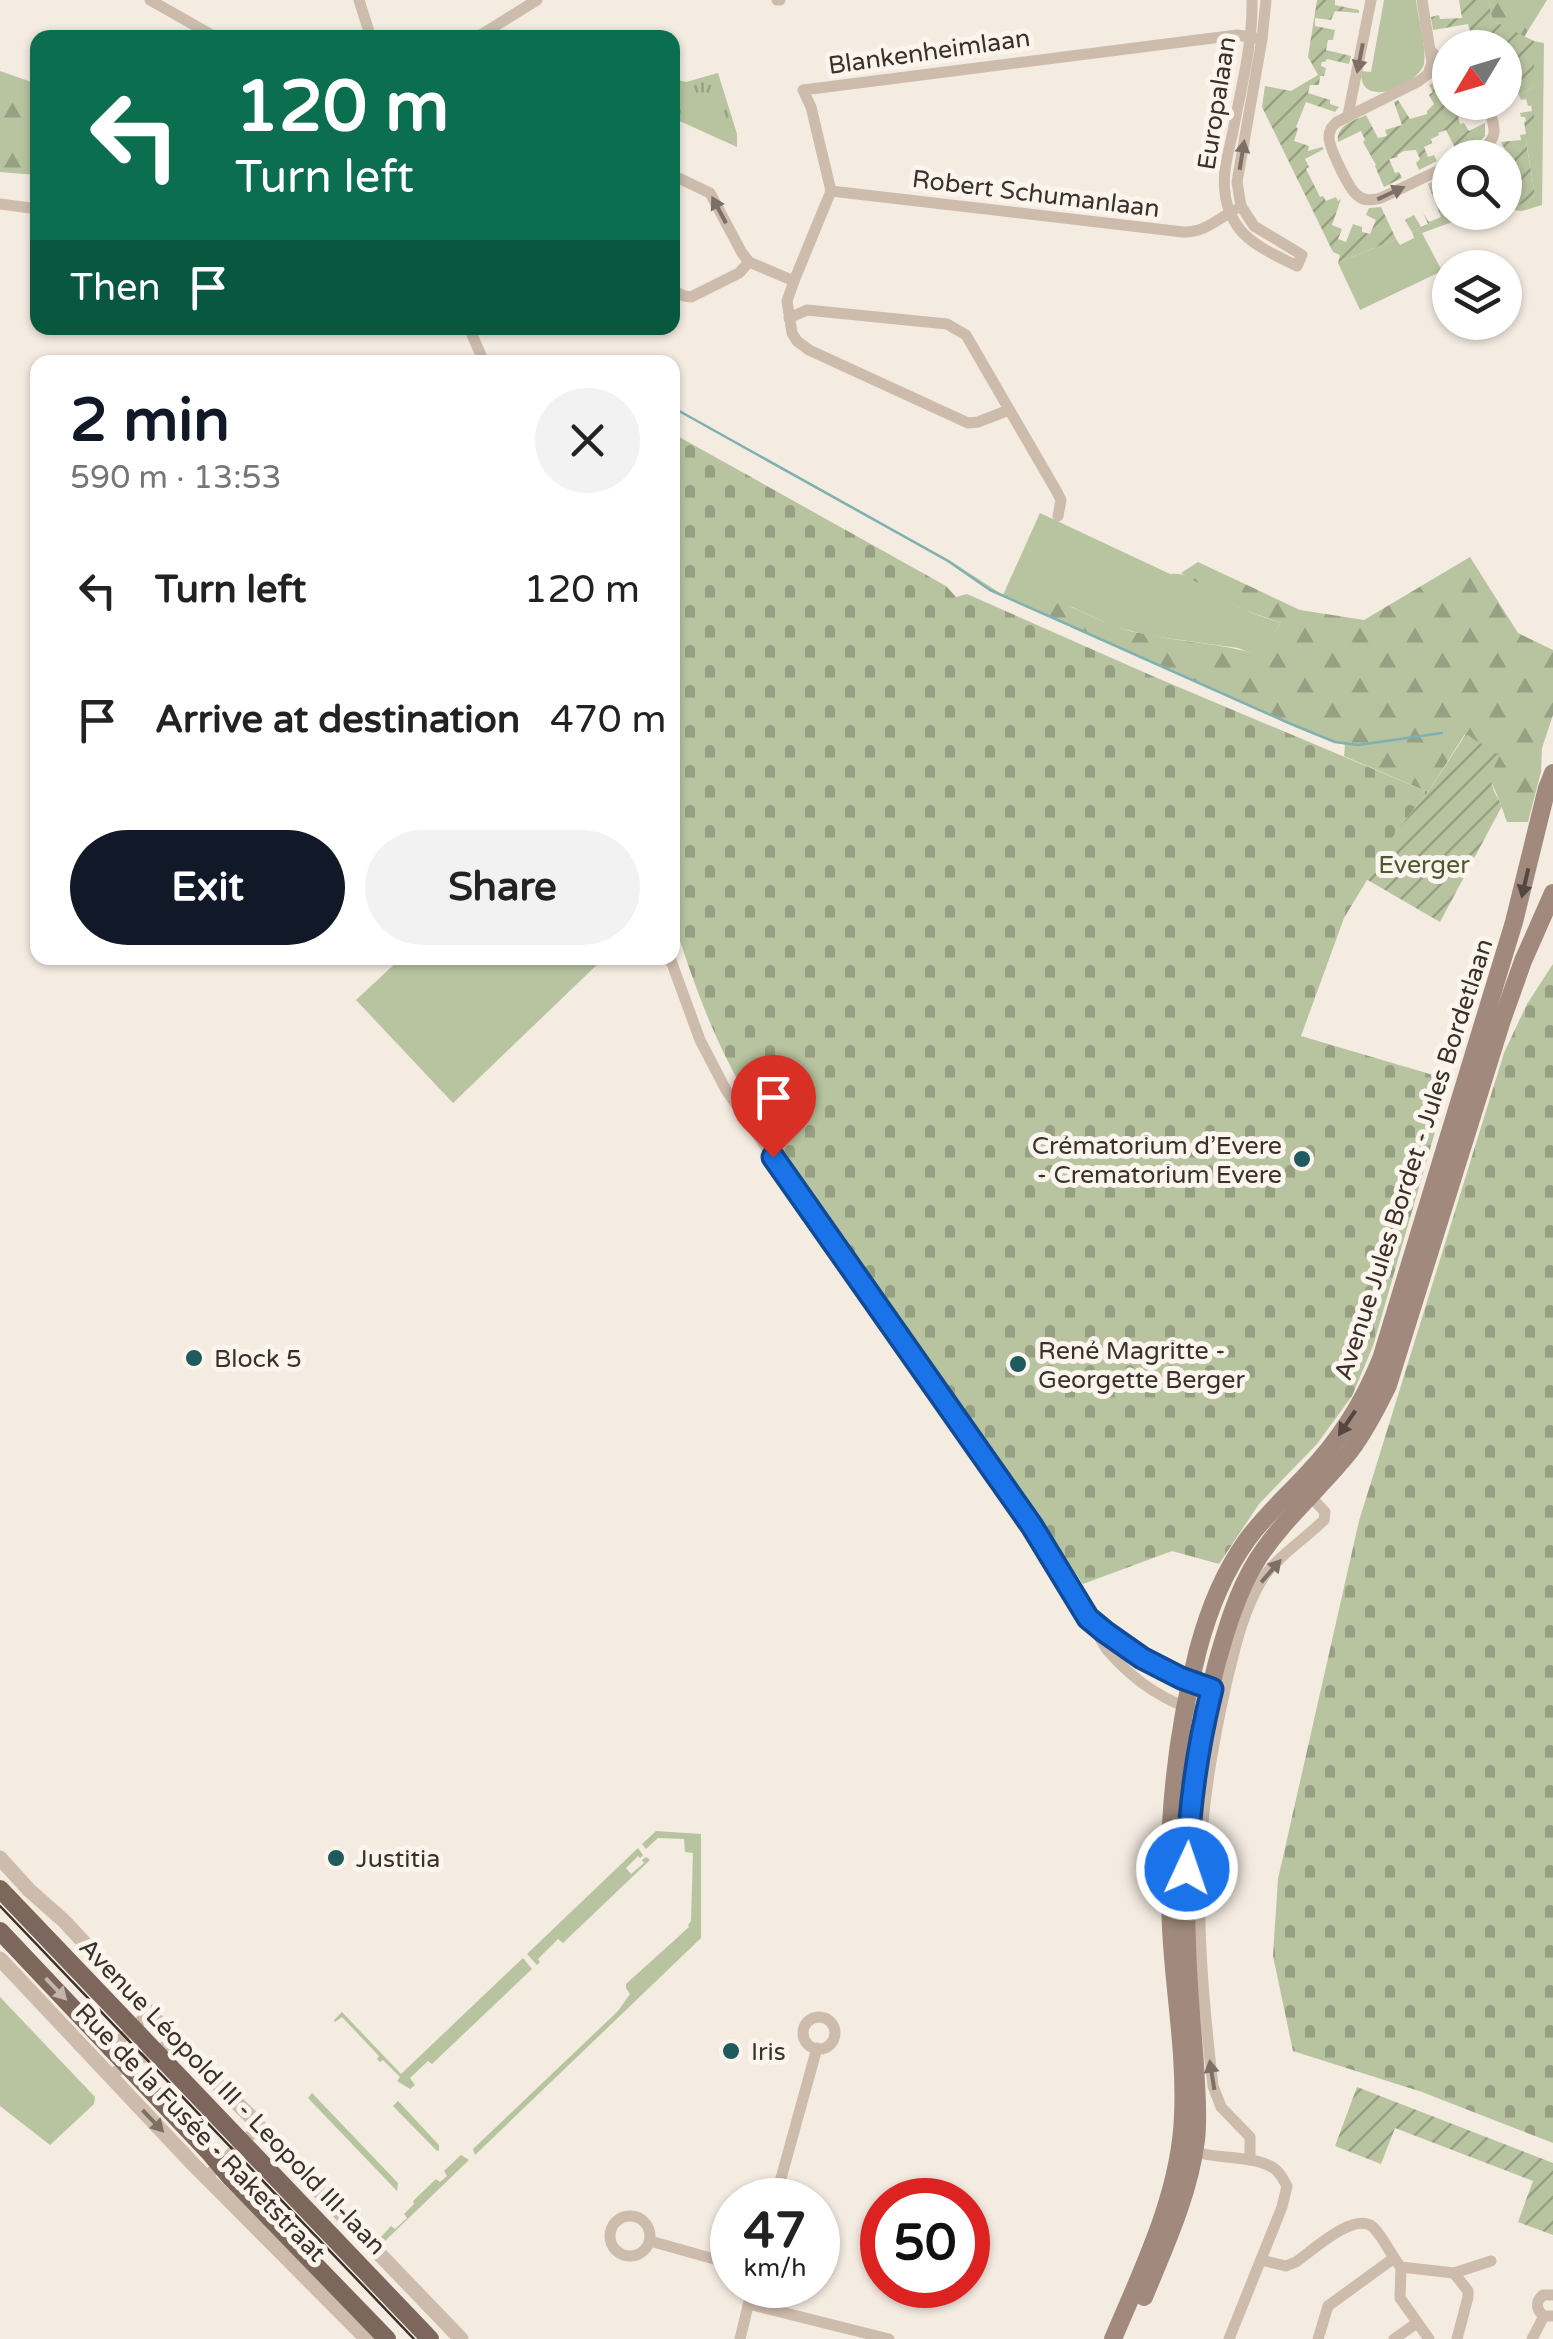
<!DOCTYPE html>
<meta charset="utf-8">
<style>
body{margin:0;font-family:"Varela Round",sans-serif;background:#f2f2f2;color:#222;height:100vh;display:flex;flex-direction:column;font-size:38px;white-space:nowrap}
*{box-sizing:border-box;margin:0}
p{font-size:32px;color:#767676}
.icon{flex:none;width:55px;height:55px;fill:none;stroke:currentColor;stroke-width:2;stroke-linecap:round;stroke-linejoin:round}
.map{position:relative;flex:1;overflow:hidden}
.side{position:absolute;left:30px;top:355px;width:650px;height:610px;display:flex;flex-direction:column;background:#fff;border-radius:20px;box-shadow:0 2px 8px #0004}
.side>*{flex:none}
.hud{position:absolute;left:30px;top:30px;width:650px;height:305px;border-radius:20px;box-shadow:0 2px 8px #0004;background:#0b6e4f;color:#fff;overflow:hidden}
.needle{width:65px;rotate:232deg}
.controls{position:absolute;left:1432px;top:30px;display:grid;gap:20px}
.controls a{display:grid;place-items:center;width:90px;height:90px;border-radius:50%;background:#fff;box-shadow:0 2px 8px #0004;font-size:50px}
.speed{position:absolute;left:710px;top:2178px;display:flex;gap:20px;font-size:50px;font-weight:700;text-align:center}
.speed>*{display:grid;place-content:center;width:130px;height:130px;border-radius:50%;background:#fff;box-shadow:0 2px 8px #0004;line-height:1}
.speed small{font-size:25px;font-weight:400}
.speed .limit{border:15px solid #d22;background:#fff;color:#111}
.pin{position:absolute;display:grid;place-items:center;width:85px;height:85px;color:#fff;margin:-102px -42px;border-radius:50% 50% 50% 0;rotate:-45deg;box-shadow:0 0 10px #0007}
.pin .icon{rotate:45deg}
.me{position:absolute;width:110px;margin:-55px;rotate:3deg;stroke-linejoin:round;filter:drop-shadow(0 0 8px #0008)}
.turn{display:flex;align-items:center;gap:35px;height:210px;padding:0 40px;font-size:45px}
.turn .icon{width:130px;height:130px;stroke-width:2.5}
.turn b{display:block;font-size:70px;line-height:85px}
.then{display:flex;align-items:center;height:95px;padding:0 40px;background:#0003;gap:20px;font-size:38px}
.round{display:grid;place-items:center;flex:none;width:105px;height:105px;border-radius:52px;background:#f2f2f2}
.headline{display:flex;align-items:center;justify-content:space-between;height:170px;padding:0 40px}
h1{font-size:60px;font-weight:700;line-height:75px;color:#111827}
.action{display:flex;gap:20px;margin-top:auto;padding:20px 40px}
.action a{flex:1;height:115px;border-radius:60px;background:#111827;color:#fff;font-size:40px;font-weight:700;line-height:115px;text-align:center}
.action a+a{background:#f2f2f2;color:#222}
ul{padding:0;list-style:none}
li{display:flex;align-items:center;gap:30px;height:130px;padding:0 40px}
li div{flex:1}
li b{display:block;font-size:38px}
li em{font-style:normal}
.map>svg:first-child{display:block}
.grass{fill:#b8c4a0}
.forest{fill:url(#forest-firs)}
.cemetery{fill:url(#cemetery-stones)}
.park{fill:url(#park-tufts)}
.garden{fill:url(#garden-furrows)}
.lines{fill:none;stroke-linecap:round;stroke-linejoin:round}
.stream{stroke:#7fb0b2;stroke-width:2.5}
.minor{stroke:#cdbbac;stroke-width:11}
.tertiary{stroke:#cdbbac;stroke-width:15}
.secondary{stroke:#a18a7d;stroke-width:18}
.primary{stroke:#7d675c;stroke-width:18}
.tram{stroke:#3b302b;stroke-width:2.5}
.oneway{fill:#7d6f65}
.oneway2{fill:#544640}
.oneway3{fill:#c2b5ac}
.route-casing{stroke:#114b97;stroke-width:25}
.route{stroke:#1a73e8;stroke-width:18}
.poi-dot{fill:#1f5a5e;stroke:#fbf5ee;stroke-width:4}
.labels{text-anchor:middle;stroke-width:10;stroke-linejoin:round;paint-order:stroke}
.street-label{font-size:25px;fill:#3b302b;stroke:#fbf5ee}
.park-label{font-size:25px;fill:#4a5a2e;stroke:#fbf5ee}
.poi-label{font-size:25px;fill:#3b302b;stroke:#fbf5ee;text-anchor:start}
</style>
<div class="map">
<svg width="1553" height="2339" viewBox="0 0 1553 2339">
<defs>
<pattern id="forest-firs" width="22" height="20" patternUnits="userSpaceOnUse" patternTransform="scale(2.5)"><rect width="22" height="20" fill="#b8c4a0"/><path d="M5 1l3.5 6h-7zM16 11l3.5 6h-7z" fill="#97a083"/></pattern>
<pattern id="cemetery-stones" width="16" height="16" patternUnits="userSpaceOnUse" patternTransform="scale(2.5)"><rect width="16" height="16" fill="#b8c4a0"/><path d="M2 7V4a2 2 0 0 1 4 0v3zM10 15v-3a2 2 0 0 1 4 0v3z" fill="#97a083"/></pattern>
<pattern id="park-tufts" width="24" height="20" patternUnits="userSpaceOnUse" patternTransform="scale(2.5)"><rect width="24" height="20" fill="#b8c4a0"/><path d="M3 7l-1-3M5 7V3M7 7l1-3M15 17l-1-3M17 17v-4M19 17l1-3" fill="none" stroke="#97a083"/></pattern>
<pattern id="garden-furrows" width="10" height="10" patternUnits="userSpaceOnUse" patternTransform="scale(2.5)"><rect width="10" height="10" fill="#b8c4a0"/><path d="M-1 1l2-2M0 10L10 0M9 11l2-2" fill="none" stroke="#97a083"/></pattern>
</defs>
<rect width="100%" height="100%" fill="#f4ebe1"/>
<g class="grass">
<path d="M1384 0H1416C1418 17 1427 48 1424 64 1421 81 1360 114 1361 71L1371 72Z"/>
<path d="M1534 41 1544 43 1542 205 1522 211 1505 209V200L1514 195 1518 204 1535 196 1526 140 1534 139V105L1528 106 1526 99 1521 100 1519 95 1534 87Z"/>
<path d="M1450 174V212L1467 213 1469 216 1422 233 1442 271 1360 310 1338 263 1396 239 1400 245 1414 238 1412 232 1449 214C1445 203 1440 188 1428 184Z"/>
<path d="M672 406 949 560 1003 595 1040 513 1170 574C1196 571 1220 597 1243 609 1255 615 1269 619 1281 623L1258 656 1238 648 1152 636 1115 627 1072 607 1031 602 1028 608 990 590 948 561Z"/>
<path d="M401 958H604L453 1103 356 1000Z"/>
<path d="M656 1831 701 1834V1938L475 2155 473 2149 618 2011 630 1994 626 1988V1984L689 1927 688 1925 691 1921 693 1853 685 1852 684 1839 658 1838 646 1849 642 1844Z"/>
<path d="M638 1848 643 1855 640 1858 638 1856 626 1868 631 1874 644 1863 642 1860 646 1857 650 1860 563 1943 558 1939 538 1959 540 1962 537 1965 527 1954Z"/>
<path d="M523 1958 532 1969 432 2064 428 2061 410 2078 415 2085 410 2089 397 2081 400 2077 383 2060 380 2062 377 2059 379 2056 342 2017 335 2022 334 2020 342 2012 401 2074Z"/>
<path d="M0 1997 95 2097 94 2104 50 2145 0 2106Z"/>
<path d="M312 2093 398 2183 397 2191 308 2098Z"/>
<path d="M398 2101 439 2145V2151L436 2150 393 2106Z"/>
<path d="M461 2155 469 2160 385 2241 381 2237 391 2226 395 2229 407 2218 404 2214 414 2204 413 2201 436 2179 440 2182 447 2176 444 2171Z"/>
</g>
<g class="forest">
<path d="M1489 0H1547L1524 37 1492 20Z"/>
<path d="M0 71 37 84V175L0 172Z"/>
<path d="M1470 557 1518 633 1553 650V715L1542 748 1541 772 1528 822H1507C1497 791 1483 763 1465 734L1428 792 1344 756 1345 745 1291 724 1028 606 1031 602C1067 599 1080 613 1112 625 1124 630 1138 633 1150 635 1186 643 1223 643 1258 655L1281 623 1244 610 1181 573 1198 562 1300 610 1364 620Z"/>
</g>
<g class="cemetery">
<path d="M672 433 946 586 956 597 967 594 1157 678 1428 792 1398 829 1344 918 1301 1036 1450 1080 1373 1346 1352 1396 1317 1444 1259 1504 1219 1564 1172 1551 1083 1584 751 1103C715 1044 694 985 673 919Z"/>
<path d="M1553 964V2143L1422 2092 1293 2051 1273 1956 1278 1879 1359 1521 1504 1053 1527 1004Z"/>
</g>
<path class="park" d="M718 73 737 134V147L673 118V79L686 82Z"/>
<g class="garden">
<path d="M1317 0H1335V5L1359 10V13L1335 11 1331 20 1315 18V26L1335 30 1333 40H1328L1326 50 1351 56 1349 64 1327 59 1325 62H1322L1321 66 1326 68 1324 76H1320L1319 85H1310L1308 93 1330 100V104L1339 107 1335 112 1306 102 1296 127 1298 129 1294 141 1309 146 1308 151 1322 147 1324 149 1305 159 1309 167 1306 169 1320 197 1323 196 1326 201 1336 197 1338 201 1341 199 1332 225 1342 229 1338 239 1346 242 1353 224 1362 227V232L1370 234 1376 220 1366 215 1369 208 1381 207 1396 239 1338 263 1340 255 1333 252 1262 107 1265 86 1291 91 1318 75 1308 57Z"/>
<path d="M1459 0H1489L1492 20 1534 41V87L1519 95 1507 74 1510 72 1505 64V48L1476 47V40L1469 42 1468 36 1471 34 1468 24 1433 30 1431 17 1439 15 1440 19 1462 18Z"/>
<path d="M1442 78 1447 87 1443 90 1449 104 1456 107 1460 124 1464 123 1469 131 1485 123V136L1479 142 1457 152 1446 130 1438 133 1439 135 1431 139 1432 143 1424 147 1428 157 1434 155 1437 161 1419 170 1416 163 1420 159 1416 150 1404 151 1397 155 1398 157 1389 159 1395 173 1399 172 1402 178 1384 187 1375 166 1376 165 1363 142 1365 140 1361 131 1338 142C1336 125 1353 121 1366 115L1378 138 1387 136 1385 130 1402 125 1394 102 1398 100 1410 119 1427 114V111L1434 104 1429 95 1433 92 1429 85Z"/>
<path d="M1534 104V139L1526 141 1535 196 1519 205 1514 196 1505 200V177L1508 181 1519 176 1501 142 1521 140 1520 135 1526 134 1524 122 1526 121 1525 117H1521L1520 113 1532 111 1531 105Z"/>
<path d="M1428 184 1436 189 1450 214 1412 232 1405 220 1414 215 1421 227 1428 224 1423 213 1429 222 1441 217Z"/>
<path d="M1466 734 1500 756C1487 778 1489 783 1502 806L1440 922 1366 879 1398 829 1428 792Z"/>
<path d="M1357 2087 1553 2163V2235L1518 2222 1533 2181 1395 2128 1381 2164 1335 2146Z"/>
</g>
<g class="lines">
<g class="stream">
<path d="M672 407 948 561 990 590 1069 625"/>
<path d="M1071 626 1291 724 1335 742 1358 745 1442 733"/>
</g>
<g class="minor">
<path d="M150 0 217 38"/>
<path d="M359 0 371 38"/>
<path d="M777 0H780"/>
<path d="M1252 0C1253 43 1241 88 1233 131 1229 151 1222 172 1225 192 1226 207 1234 224 1244 234 1258 248 1279 257 1297 266L1302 255 1254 226 1241 206 1237 182 1262 39 1266 0"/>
<path d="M1422 0 1432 63 1428 74 1419 81 1337 122C1332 127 1330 128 1329 136 1328 146 1349 189 1357 195 1365 202 1372 200 1381 198L1450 165"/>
<path d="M476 38 537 0"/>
<path d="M1431 51 1439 60 1450 65"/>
<path d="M1348 115 1371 0"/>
<path d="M1465 158C1497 142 1501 136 1485 102"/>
<path d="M672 175 710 193 742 253 749 262 794 281"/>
<path d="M831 191 1183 232C1203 233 1217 220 1234 210"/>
<path d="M0 204 38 209"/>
<path d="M672 290 684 296 691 297 739 273 749 262"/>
<path d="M789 318 807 310 947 324 966 335 1057 492 1061 500 1058 516"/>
<path d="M469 328 484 362"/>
<path d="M1009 410 978 422 968 423 809 350 797 341 792 333 787 301 794 281 831 191 811 107 803 90 1237 35 1262 39"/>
<path d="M670 958 700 1040 726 1090 1032 1526 1107 1650C1133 1680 1167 1704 1206 1713"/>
<path d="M1093 1622C1129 1653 1171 1677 1216 1690"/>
<circle cx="819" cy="2033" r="16"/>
<path d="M108 2051 149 2013"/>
<path d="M109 2075 176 2041"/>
<path d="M1192 2151C1215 2160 1262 2154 1278 2172 1282 2176 1284 2181 1287 2186L1282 2207 1229 2339"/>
<path d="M1250 2160V2137L1221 2107 1213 2086C1205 2016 1198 1944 1200 1873 1201 1810 1212 1747 1226 1685 1235 1648 1243 1610 1263 1578 1277 1557 1306 1538 1324 1520L1325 1512 1310 1496"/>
<path d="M207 2176 259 2127"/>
<path d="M775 2200 817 2048"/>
<circle cx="630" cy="2236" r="20"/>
<path d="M650 2241 732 2264"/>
<path d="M1261 2260 1286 2266 1296 2262C1312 2251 1354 2211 1373 2227 1384 2238 1391 2256 1401 2267L1454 2273 1491 2261"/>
<path d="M1401 2267 1400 2298 1429 2339"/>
<path d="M1454 2273 1468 2291V2297L1457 2339"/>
<path d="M1553 2295H1543C1535 2302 1536 2310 1544 2316H1553"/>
<path d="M749 2304 889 2339"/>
<path d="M740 2339 753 2285"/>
<path d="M1318 2339 1328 2306 1394 2258"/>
<path d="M1394 2339 1417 2323"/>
<path d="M1532 2339 1544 2316"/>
</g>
<g class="tertiary">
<path d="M0 1858 29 1890 64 1921 190 2057 250 2116 272 2142 461 2339"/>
<path d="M0 1959 194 2165 367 2339"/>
</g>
<g class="secondary">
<path d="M1144 2297C1165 2246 1189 2195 1196 2140 1199 2115 1196 2089 1195 2064 1192 2024 1188 1984 1187 1943 1183 1849 1193 1757 1216 1666 1226 1630 1237 1592 1257 1560 1283 1519 1320 1489 1350 1451 1365 1431 1377 1408 1388 1385L1502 1020 1523 961 1553 893"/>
<path d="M1113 2339C1143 2268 1180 2194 1183 2116 1186 2054 1174 1990 1171 1928 1166 1836 1175 1739 1198 1650 1208 1612 1224 1572 1247 1540 1265 1515 1288 1495 1308 1473 1340 1440 1364 1401 1381 1359L1514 922 1547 788 1553 773"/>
</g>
<g class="primary">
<path d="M0 1889 430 2339"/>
<path d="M0 1931 208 2151 230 2177 387 2339"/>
</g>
<path class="tram" d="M0 1906 414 2339"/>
</g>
<defs><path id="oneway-solid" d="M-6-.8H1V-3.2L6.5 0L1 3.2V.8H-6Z" transform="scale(2.5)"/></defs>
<g class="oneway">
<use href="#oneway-solid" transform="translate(1360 58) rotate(101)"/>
<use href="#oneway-solid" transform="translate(1242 155) rotate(-81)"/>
<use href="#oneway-solid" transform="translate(1391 193) rotate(-25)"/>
<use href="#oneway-solid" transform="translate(719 210) rotate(-118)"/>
<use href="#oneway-solid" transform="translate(1271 1571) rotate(-49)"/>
<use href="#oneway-solid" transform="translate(1212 2075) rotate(-99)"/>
<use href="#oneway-solid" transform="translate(153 2121) rotate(46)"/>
</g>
<g class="oneway2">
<use href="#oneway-solid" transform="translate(1525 883) rotate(103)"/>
<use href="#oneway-solid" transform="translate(1347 1423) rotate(124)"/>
</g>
<use class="oneway3" href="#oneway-solid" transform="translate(56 1989) rotate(46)"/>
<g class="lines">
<g class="route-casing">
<path id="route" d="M773 1157 1032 1526 1088 1618 1105 1632 1142 1658 1181 1678 1212 1689C1197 1749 1189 1808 1187 1869"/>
</g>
<use href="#route" class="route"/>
</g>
<g class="poi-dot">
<circle cx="1302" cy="1159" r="10"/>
<circle cx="194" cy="1358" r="10"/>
<circle cx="1018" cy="1364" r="10"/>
<circle cx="336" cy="1858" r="10"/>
<circle cx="731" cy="2051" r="10"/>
</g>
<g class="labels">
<g class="street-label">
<text transform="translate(929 51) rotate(-8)" y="9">Blankenheimlaan</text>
<text transform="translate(1216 103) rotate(-81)" y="9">Europalaan</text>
<text transform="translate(1036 193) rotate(7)" y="9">Robert Schumanlaan</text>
<text transform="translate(1413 1159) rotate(-72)" y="9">Avenue Jules Bordet - Jules Bordetlaan</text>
<text transform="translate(233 2096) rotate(46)" y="9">Avenue Léopold III - Leopold III-laan</text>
<text transform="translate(201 2132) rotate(46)" y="9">Rue de la Fusée - Raketstraat</text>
</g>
<g class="park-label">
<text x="1424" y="873">Everger</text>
</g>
<g class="poi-label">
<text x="1282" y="1154" text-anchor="end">Crématorium d’Evere<tspan x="1282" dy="29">- Crematorium Evere</tspan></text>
<text x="1038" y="1359">René Magritte -<tspan x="1038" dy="29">Georgette Berger</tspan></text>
<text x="214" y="1367">Block 5</text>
<text x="356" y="1867">Justitia</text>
<text x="751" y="2060">Iris</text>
</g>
</g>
</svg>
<div class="controls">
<a><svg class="needle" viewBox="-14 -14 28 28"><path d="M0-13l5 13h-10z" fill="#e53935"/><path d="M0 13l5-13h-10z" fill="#767676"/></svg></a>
<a><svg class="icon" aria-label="search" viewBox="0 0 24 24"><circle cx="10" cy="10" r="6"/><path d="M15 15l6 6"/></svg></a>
<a><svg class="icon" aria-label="layers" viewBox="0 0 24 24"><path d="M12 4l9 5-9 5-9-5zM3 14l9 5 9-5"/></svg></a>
</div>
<div class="speed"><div>47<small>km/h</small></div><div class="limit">50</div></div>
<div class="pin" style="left:773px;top:1157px;background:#d93025"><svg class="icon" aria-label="arrive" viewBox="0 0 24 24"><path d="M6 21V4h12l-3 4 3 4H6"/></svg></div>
<svg class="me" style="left:1187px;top:1869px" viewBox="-20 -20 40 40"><circle r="17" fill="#1a73e8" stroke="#fff" stroke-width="3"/><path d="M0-11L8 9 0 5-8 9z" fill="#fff"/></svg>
<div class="hud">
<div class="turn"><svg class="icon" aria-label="left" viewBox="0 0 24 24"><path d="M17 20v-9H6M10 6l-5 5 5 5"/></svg><div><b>120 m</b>Turn left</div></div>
<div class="then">Then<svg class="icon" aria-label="arrive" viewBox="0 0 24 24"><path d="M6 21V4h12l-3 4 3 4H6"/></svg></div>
</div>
<section class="side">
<div class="headline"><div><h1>2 min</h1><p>590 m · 13:53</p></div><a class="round"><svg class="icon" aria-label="close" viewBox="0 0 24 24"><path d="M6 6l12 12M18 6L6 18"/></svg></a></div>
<ul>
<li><svg class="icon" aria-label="left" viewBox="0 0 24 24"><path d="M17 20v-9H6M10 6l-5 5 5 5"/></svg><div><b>Turn left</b></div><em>120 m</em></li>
<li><svg class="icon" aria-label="arrive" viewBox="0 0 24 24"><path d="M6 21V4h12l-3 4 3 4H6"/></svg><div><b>Arrive at destination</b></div><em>470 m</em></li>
</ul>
<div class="action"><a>Exit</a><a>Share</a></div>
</section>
</div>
